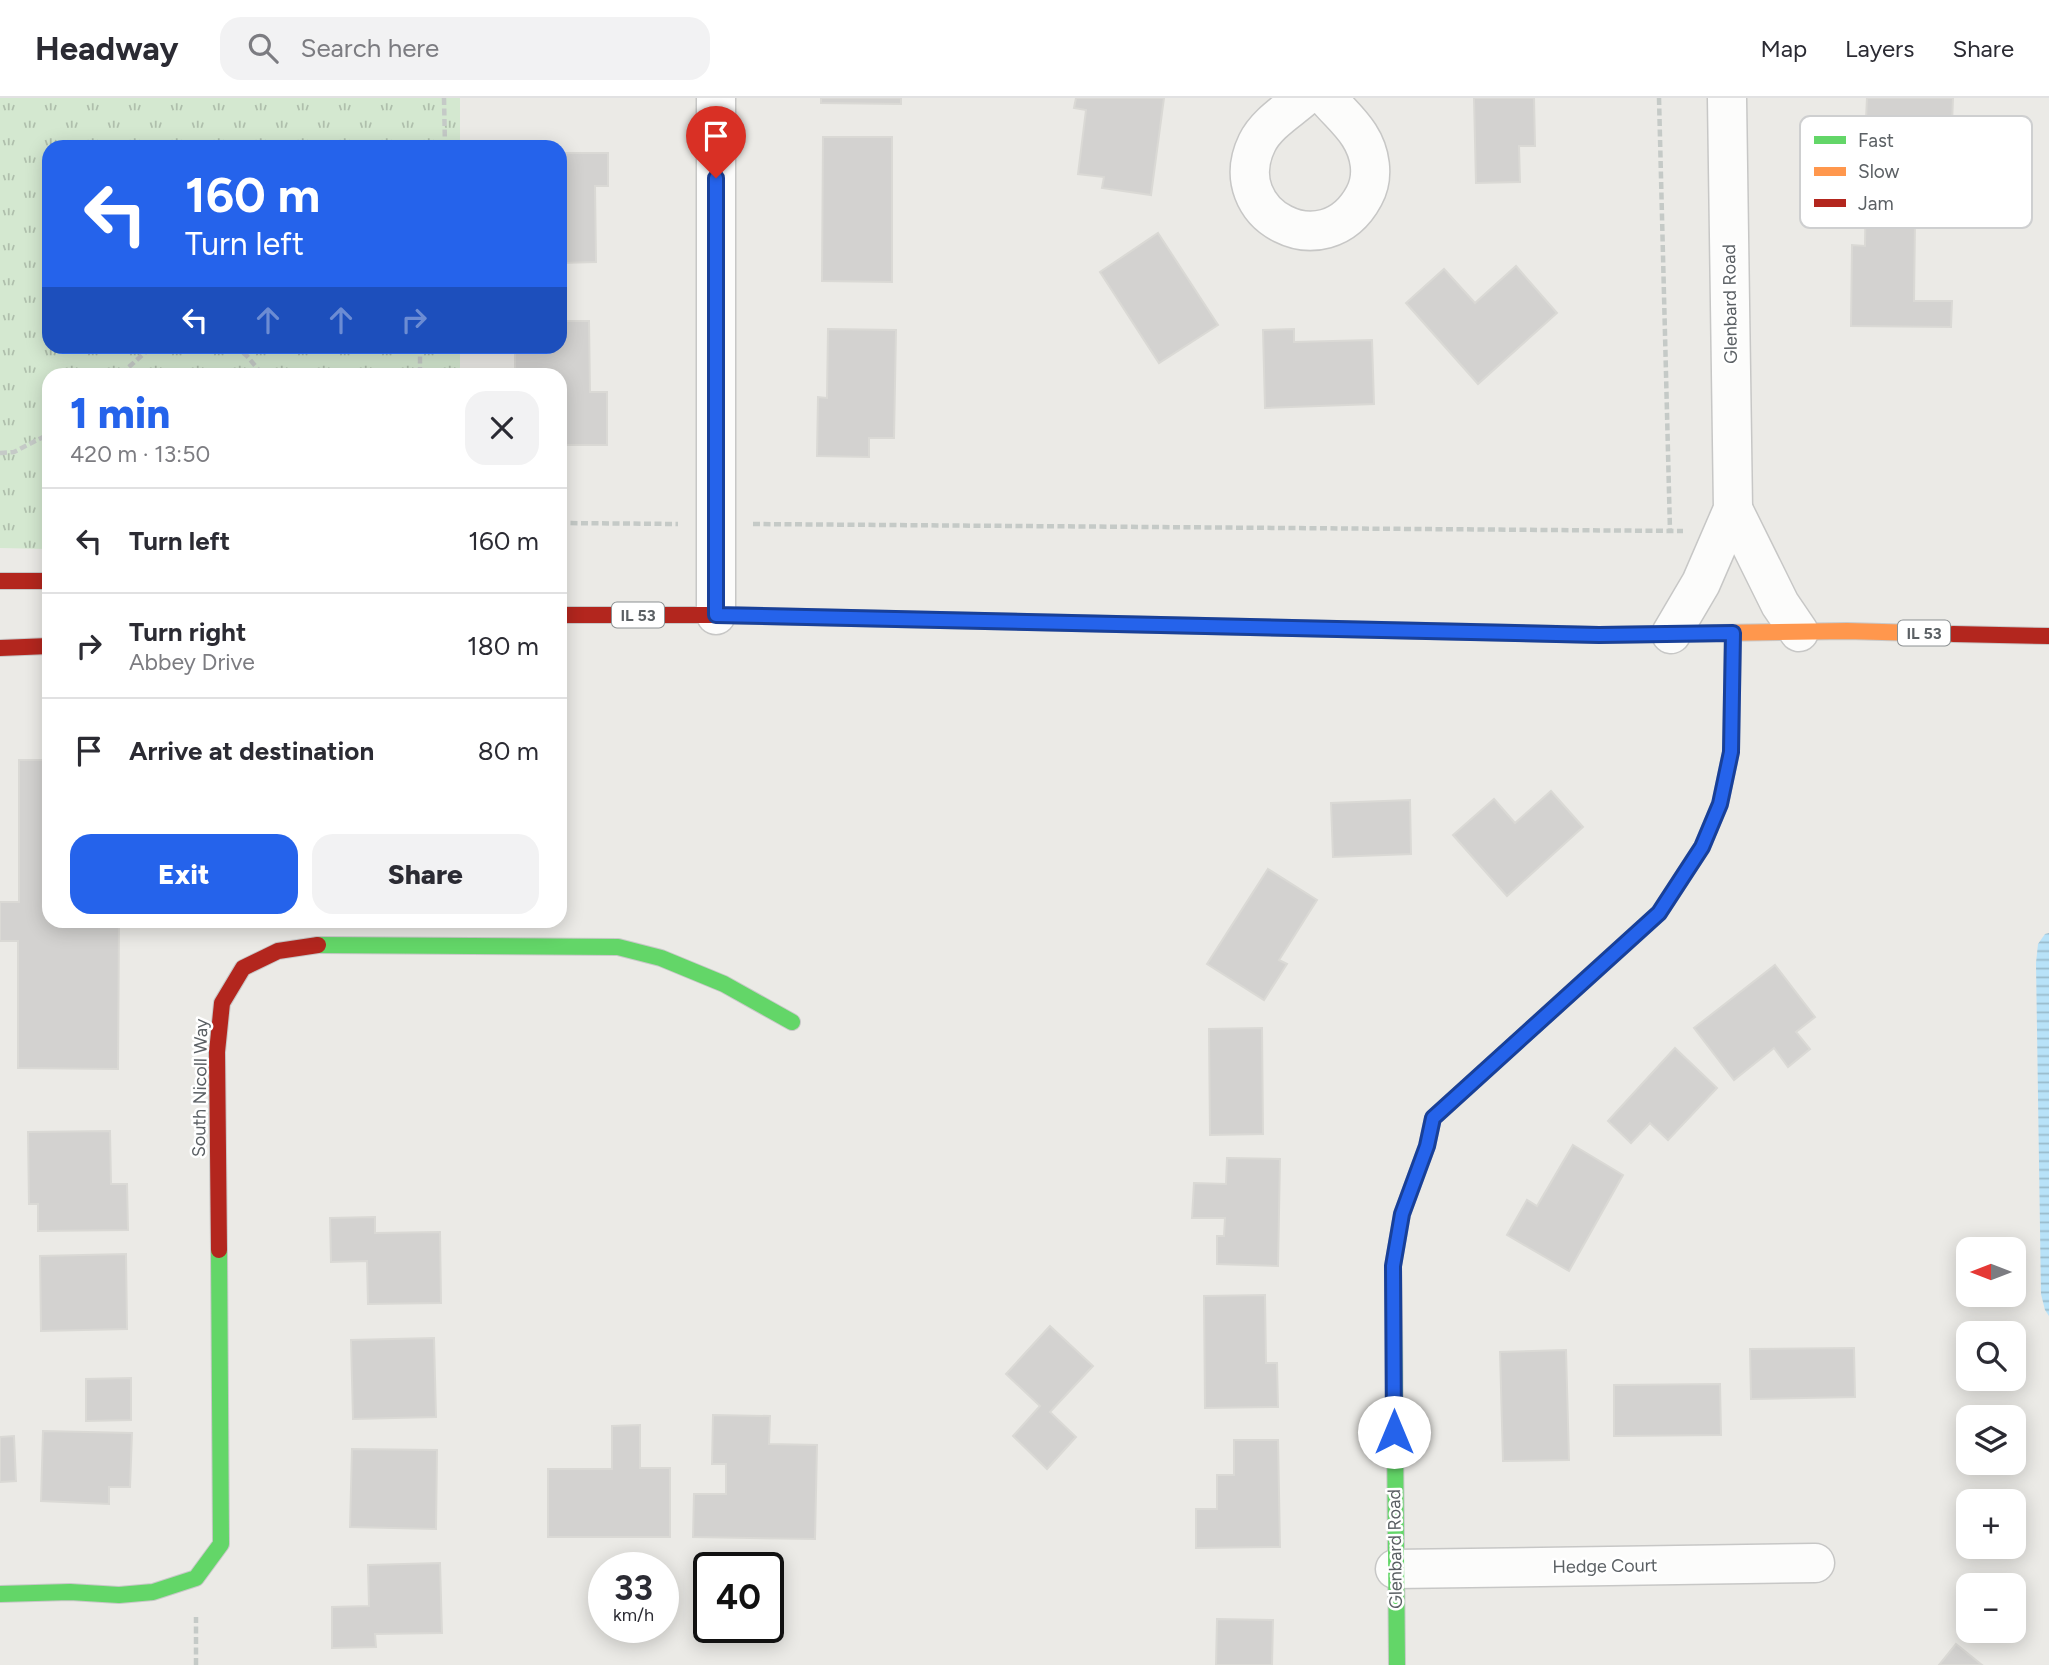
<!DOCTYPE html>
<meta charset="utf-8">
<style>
body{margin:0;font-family:Figtree,sans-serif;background:#f2f2f3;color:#2b2b33;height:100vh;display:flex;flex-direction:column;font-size:26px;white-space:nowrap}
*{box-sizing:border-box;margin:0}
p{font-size:23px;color:#7c7c81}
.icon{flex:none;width:38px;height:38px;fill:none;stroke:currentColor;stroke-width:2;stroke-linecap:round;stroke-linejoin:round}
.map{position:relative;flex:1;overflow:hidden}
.panel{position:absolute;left:42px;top:270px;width:525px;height:560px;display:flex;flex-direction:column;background:#fff;border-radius:21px;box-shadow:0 4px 18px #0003}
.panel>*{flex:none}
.top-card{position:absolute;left:42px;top:42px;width:525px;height:214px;border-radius:21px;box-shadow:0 4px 18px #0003;background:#2563eb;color:#fff;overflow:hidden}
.needle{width:46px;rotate:270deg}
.tools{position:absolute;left:1956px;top:1139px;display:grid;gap:14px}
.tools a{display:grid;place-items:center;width:70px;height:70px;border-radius:14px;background:#fff;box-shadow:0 4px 18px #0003;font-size:35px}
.speed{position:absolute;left:588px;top:1454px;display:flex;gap:14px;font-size:35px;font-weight:700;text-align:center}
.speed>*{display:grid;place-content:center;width:91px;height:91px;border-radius:50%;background:#fff;box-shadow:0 4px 18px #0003;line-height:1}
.speed small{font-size:18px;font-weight:400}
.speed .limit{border:4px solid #111;border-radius:10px;background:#fff;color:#111}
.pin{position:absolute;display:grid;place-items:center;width:60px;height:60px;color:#fff;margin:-72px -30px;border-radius:50% 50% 50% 0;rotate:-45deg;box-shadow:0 0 7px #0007}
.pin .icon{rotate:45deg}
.me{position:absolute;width:77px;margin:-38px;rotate:0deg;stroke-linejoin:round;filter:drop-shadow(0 0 5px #0008)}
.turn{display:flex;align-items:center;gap:24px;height:147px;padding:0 28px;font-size:32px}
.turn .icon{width:91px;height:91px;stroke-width:2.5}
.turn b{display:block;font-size:49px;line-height:60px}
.lanes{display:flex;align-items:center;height:66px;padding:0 28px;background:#0003;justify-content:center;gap:35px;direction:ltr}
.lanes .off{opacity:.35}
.round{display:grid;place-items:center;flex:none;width:74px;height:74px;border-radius:21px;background:#f2f2f3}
.headline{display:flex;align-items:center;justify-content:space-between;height:119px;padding:0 28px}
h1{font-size:42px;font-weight:800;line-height:52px;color:#2563eb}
.cta{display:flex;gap:14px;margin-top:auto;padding:14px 28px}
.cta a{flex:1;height:80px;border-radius:21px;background:#2563eb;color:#fff;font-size:28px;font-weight:800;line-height:80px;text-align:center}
.cta a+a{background:#f2f2f3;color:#2b2b33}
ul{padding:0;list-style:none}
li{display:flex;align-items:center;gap:21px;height:105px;padding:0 28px;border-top:2px solid #e1e1e2}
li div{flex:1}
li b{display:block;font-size:26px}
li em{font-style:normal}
header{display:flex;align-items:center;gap:42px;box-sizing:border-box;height:98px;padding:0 35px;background:#fff;border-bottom:2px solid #e1e1e2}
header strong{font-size:33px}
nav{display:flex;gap:38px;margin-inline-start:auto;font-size:24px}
.search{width:490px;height:63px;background:#f2f2f3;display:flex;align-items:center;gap:18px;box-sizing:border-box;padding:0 24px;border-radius:21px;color:#7c7c81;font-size:26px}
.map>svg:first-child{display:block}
.grass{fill:url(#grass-tufts)}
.water{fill:url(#water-rules)}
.building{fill:#d3d2d0;stroke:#dad9d5;stroke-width:2}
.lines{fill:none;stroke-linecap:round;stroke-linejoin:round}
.street-casing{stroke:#c7c7c6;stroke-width:41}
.fast-casing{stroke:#c8c8c8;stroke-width:18}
.slow-casing{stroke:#c8c8c8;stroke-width:18}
.jam-casing{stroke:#c8c8c8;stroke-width:18}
.path{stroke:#c5cac7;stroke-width:4.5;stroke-dasharray:7 3.5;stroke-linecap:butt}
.street{stroke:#fcfcfb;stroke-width:38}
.fast{stroke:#63d668;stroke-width:16}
.slow{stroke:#ff974d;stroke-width:16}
.jam{stroke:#b3261e;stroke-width:16}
.route-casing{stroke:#184099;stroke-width:18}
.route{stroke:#2563eb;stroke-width:12}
.labels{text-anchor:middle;stroke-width:5;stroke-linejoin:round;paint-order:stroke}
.shield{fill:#fff;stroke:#8c9092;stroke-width:2}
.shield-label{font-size:16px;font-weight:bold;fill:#5b6064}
.street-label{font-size:18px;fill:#5b6064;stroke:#fff}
.key{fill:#fff;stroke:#cecfd0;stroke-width:2}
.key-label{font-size:19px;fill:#5b6064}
</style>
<header>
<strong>Headway</strong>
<div class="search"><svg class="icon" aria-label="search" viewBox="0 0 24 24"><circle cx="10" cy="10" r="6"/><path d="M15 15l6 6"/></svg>Search here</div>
<nav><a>Map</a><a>Layers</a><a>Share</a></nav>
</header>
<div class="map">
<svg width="2049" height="1567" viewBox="0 0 2049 1567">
<defs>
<pattern id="grass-tufts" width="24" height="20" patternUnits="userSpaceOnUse" patternTransform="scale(1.75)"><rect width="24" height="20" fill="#d4e8d0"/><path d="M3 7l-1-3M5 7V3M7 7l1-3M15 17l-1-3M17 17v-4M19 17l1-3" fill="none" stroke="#afbfac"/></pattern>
<pattern id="water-rules" width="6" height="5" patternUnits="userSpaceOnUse" patternTransform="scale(1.75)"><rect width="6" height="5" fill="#b8e2f8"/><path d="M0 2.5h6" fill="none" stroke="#9bc"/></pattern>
</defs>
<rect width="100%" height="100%" fill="#ebeae6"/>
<path class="grass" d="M0 0H460V49H49V248L460 249V276H49V451L0 450Z"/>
<path class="water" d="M2049 835V1218L2045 1212 2041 1196 2036 865 2038 846 2045 836Z"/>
<g class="building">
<path d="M821 0H901V6L821 5Z"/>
<path d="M1076 0H1164L1151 97 1102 90 1104 79 1078 76 1086 12 1074 10Z"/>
<path d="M1474 0H1534L1535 48H1519L1520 84 1476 85Z"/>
<path d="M1867 0H1953L1952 26 1898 24 1897 44 1865 43Z"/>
<path d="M823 39H892V184L822 183Z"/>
<path d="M1897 43H1916L1914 203H1952L1951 229 1851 228 1852 147 1865 148 1866 78 1897 79Z"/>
<path d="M560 55H608V88H595L596 164 560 165Z"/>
<path d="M1158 135 1218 227 1159 265 1100 174Z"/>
<path d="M1516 168 1557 215 1478 286 1406 205 1444 171 1475 205Z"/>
<path d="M560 223H589L590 294H607V347H560V276H515V248H560Z"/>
<path d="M828 231 896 232 894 340H869V359L817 358 818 299 827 300Z"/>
<path d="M1294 231V244L1372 242 1374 306 1265 310 1263 232Z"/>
<path d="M19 662H49V822H119L118 971 18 970V843H0V804H19Z"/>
<path d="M1551 693 1583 729 1507 798 1453 737 1494 701 1515 725Z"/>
<path d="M1410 702 1411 756 1333 759 1331 705Z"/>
<path d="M1268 771 1317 802 1279 862 1287 866 1264 902 1207 866Z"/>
<path d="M1775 867 1815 919 1796 934 1810 951 1788 969 1774 950 1734 982 1694 930Z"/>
<path d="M1262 930 1263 1036 1210 1037 1209 931Z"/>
<path d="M1675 950 1717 990 1668 1042 1650 1025 1631 1045 1608 1023Z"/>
<path d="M110 1033 111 1086H127L128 1132 38 1133V1106H29L28 1034Z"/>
<path d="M1573 1047 1623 1077 1569 1173 1507 1137 1527 1102 1537 1108Z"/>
<path d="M1227 1060 1280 1061 1278 1168 1217 1166V1138H1224L1225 1120H1192L1194 1085 1226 1086Z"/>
<path d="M375 1119V1135L440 1134 441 1205 368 1206 367 1163 331 1164 330 1120Z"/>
<path d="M126 1156 127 1231 41 1233 40 1158Z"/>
<path d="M1265 1197 1266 1265H1277L1278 1309 1205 1310 1204 1198Z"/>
<path d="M1050 1228 1093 1268 1050 1314 1076 1339 1047 1371 1013 1338 1040 1308 1006 1276Z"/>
<path d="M434 1240 436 1319 353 1321 351 1242Z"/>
<path d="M1854 1250 1855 1299 1751 1301 1750 1251Z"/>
<path d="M1566 1252 1569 1362 1503 1363 1500 1254Z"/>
<path d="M131 1280V1322L86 1323V1281Z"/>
<path d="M1720 1286 1721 1337 1614 1338V1287Z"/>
<path d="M713 1317 770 1318 769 1346 817 1347 815 1441 693 1439 694 1396H726V1366H712Z"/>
<path d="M640 1327V1370H670V1439H548V1371H612V1328Z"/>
<path d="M43 1333 132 1335 130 1389H109V1406L41 1403Z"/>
<path d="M14 1338 16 1383 0 1384V1339Z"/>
<path d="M1234 1342H1278L1280 1449 1196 1450V1411H1217V1377H1234Z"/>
<path d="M352 1351 437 1352 436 1431 350 1429Z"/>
<path d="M440 1465 442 1535 375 1536 376 1549 332 1550V1509L369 1508 368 1467Z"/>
<path d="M1217 1521 1273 1522 1272 1567H1216Z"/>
<path d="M1956 1546 1982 1567H1939Z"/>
</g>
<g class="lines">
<g class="street-casing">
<g id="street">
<path d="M716 0V517"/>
<path d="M1303 0C1288 13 1266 26 1257 45 1222 117 1325 171 1364 98 1375 78 1370 54 1359 37 1350 23 1337 12 1327 0"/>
<path d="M1733 411 1780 506 1799 534"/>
<path d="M1671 536 1701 485 1733 411 1727 0"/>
<path d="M1395 1471 1815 1465"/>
</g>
</g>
<g class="fast-casing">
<g id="fast">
<path d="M1028 524 1521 535"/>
<path d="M318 847 618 849 661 860 724 886 792 924"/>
<path d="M1394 1224 1397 1567"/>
<path d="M0 1496 70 1494 119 1497 153 1494 196 1480 221 1446 219 1152"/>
</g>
</g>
<g class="slow-casing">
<g id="slow">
<path d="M1521 535 1599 537 1847 533 1953 536"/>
<path d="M1584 883 1659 815 1702 749 1720 706 1731 654 1733 535"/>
</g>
</g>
<g class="jam-casing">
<g id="jam">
<path d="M0 483H49"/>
<path d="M560 517H716L1028 524"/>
<path d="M1953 536 2049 538"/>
<path d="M0 550 49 548"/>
<path d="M219 1152 217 954 222 905 243 870 278 853 318 847"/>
<path d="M1394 1224 1393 1168 1402 1116 1427 1048 1433 1020 1584 883"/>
</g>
</g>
<g class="path">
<path d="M444 0 445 49"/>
<path d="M1659 0 1670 433"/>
<path d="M235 248 247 258 262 276"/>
<path d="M121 276 148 252 154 248"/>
<path d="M420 276V248"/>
<path d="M0 355 14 354 49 336"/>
<path d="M560 425 678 426"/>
<path d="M753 426 1683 433"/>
<path d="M196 1567V1519"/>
</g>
<use href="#street" class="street"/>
<use href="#fast" class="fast"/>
<use href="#slow" class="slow"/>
<use href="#jam" class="jam"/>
</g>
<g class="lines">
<g class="route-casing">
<path id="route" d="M716 80V517L1599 537 1733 535 1731 654 1720 706 1702 749 1659 815 1433 1020 1427 1048 1402 1116 1393 1168 1394 1334"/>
</g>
<use href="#route" class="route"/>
</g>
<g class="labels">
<g class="shield">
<rect x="612" y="504.5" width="52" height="25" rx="5"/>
<rect x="1898" y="522.5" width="52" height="25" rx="5"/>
</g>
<g class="shield-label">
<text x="638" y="523">IL 53</text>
<text x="1924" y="541">IL 53</text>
</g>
<g class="street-label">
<text transform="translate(1730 206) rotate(-91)" y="6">Glenbard Road</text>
<text transform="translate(200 990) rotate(-89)" y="6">South Nicoll Way</text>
<text transform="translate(1395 1451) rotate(-91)" y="6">Glenbard Road</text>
<text transform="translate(1605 1468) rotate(-1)" y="6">Hedge Court</text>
</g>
</g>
<rect x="1800" y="18" width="232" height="112" rx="10" class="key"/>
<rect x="1814" y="38" width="32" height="8" fill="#63d668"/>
<rect x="1814" y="69" width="32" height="9" fill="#ff974d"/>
<rect x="1814" y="101" width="32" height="8" fill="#b3261e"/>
<g class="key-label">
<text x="1858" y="49">Fast</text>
<text x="1858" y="80">Slow</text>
<text x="1858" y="112">Jam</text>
</g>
</svg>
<div class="tools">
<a><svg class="needle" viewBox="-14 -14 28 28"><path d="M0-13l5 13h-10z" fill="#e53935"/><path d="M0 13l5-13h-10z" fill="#7c7c81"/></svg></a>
<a><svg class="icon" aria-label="search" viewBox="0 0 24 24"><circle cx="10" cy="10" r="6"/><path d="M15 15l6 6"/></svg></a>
<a><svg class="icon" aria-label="layers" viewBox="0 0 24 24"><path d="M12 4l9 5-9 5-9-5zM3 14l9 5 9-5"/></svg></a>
<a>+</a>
<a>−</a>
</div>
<div class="speed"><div>33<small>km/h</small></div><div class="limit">40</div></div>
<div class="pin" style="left:716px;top:80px;background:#d93025"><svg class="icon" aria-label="arrive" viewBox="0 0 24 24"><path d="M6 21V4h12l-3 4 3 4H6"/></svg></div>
<svg class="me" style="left:1394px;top:1334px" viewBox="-20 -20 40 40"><circle r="19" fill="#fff"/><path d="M0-13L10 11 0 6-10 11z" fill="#2563eb"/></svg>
<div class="top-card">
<div class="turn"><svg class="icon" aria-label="left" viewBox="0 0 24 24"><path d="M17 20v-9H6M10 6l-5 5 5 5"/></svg><div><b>160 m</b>Turn left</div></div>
<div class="lanes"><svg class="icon" aria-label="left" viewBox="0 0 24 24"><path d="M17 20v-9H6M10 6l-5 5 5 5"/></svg><svg class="icon off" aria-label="ahead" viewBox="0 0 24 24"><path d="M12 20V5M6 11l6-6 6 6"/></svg><svg class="icon off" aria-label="ahead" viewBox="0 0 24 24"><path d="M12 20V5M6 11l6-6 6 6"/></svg><svg class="icon off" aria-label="right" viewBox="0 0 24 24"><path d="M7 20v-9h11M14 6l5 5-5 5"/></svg></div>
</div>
<section class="panel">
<div class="headline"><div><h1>1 min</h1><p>420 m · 13:50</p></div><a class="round"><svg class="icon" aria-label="close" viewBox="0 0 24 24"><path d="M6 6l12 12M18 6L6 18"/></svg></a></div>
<ul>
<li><svg class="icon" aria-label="left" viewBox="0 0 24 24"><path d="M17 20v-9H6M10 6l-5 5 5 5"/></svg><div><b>Turn left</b></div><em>160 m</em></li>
<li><svg class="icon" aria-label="right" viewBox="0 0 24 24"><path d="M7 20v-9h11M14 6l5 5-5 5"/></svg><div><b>Turn right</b><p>Abbey Drive</p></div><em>180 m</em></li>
<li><svg class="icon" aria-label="arrive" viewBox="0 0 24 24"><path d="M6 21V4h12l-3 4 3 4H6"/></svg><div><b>Arrive at destination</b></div><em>80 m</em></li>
</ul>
<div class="cta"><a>Exit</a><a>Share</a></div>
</section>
</div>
